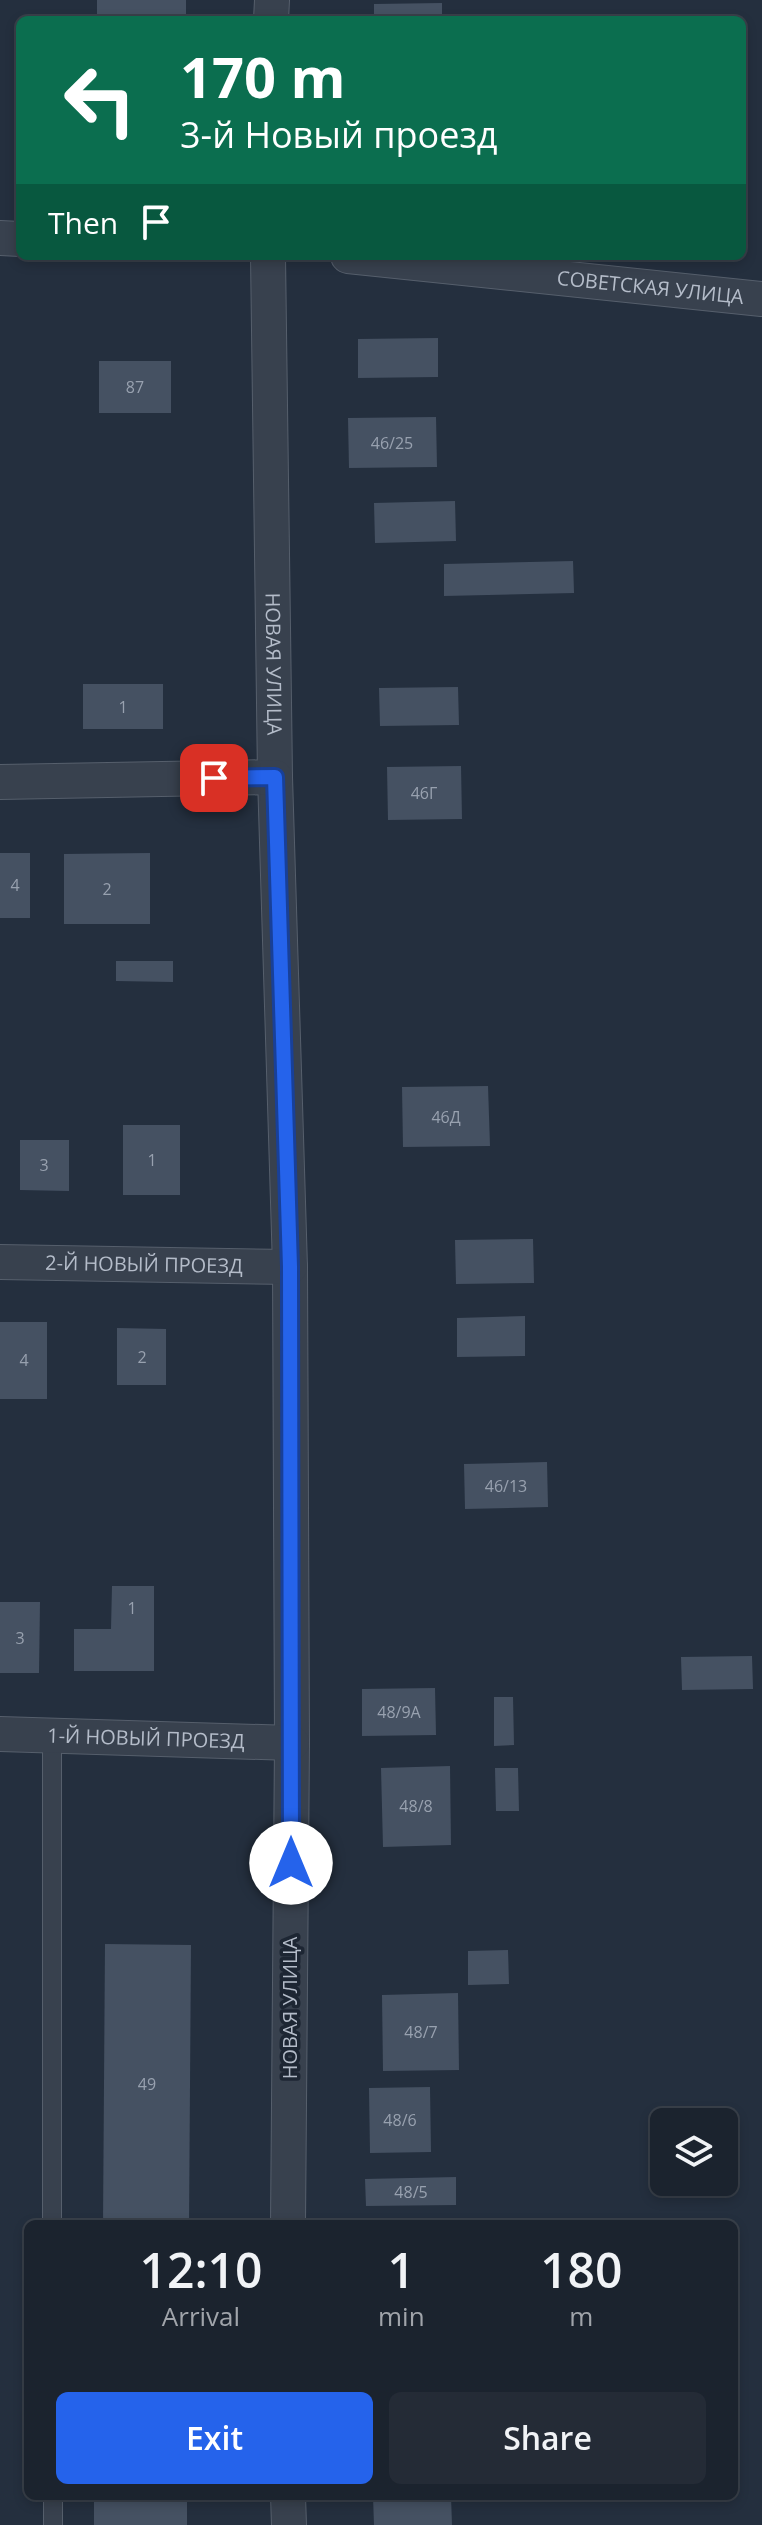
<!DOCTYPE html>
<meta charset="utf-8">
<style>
body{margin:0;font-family:"Open Sans",sans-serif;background:#242b36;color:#f1f3f6;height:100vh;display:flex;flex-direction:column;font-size:30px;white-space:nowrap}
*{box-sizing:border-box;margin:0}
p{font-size:26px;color:#a0a4aa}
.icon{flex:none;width:44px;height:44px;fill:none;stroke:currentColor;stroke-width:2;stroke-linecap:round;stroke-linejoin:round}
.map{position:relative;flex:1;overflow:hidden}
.side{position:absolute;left:24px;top:2220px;width:714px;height:280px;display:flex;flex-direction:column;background:#1b232e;border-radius:12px;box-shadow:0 4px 12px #0003,0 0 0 2px #39404a}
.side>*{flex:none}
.banner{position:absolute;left:16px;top:16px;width:730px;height:244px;border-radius:12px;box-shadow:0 4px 12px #0003,0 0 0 2px #39404a;background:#0b6e4f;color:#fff;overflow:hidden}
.controls{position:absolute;left:650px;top:2108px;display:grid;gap:16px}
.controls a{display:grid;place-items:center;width:88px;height:88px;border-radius:12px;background:#1b232e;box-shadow:0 4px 12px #0003,0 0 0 2px #39404a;font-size:40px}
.pin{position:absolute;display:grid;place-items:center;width:68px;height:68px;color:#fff;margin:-34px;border-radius:16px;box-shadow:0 4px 12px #0006}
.me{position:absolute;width:88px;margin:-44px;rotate:0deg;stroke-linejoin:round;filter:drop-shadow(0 0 6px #0008)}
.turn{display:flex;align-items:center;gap:28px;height:168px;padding:0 32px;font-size:36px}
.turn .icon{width:104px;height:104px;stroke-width:2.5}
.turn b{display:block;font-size:56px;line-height:68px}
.then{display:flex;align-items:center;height:76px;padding:0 32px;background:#0003;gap:16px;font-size:30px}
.eta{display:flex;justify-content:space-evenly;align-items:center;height:136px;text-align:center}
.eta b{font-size:48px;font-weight:600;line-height:56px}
.action{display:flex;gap:16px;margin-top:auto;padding:16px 32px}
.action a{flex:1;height:92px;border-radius:12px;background:#2563eb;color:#fff;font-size:32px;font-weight:600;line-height:92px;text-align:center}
.action a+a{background:#242b36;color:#f1f3f6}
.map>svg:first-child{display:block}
.building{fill:#455162}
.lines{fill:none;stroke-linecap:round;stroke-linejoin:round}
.service-casing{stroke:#565f6c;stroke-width:20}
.minor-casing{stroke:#565f6c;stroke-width:36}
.service{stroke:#38414e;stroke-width:18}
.minor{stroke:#38414e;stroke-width:34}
.route-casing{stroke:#184099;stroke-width:20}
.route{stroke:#2563eb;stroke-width:14}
.labels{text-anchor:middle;stroke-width:7;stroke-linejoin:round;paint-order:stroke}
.number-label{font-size:16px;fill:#98a1af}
.street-label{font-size:20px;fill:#b4bcc9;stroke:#1d2633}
</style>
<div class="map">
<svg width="762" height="2525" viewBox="0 0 762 2525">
<rect width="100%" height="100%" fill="#242f3e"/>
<g class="building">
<rect x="97" y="0" width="89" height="20"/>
<path d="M442 3V20H374V4Z"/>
<rect x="14" y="82" width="6" height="26"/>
<path d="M438 338V377L358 378V339Z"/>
<rect x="99" y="361" width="72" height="52"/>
<path d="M436 417 437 467 349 468 348 418Z"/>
<path d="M455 501 456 541 375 543 374 503Z"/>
<path d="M573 561 574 593 444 596V564Z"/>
<rect x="83" y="684" width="80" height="45"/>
<path d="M458 687 459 725 380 726 379 688Z"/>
<path d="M461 766 462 819 388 820 387 767Z"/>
<rect x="0" y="853" width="30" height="65"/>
<path d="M150 853V924H64V854Z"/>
<path d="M116 961H173V982L116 981Z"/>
<path d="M488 1086 490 1146 403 1147 402 1087Z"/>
<rect x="123" y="1125" width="57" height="70"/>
<path d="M20 1140H69V1191L20 1190Z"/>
<path d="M533 1239 534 1283 456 1284 455 1240Z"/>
<path d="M525 1316V1356L457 1357V1318Z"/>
<rect x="0" y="1322" width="47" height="77"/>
<path d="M117 1328 166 1329V1385H117Z"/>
<path d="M547 1462 548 1507 465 1509 464 1464Z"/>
<path d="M112 1586H154V1671H74V1629H111Z"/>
<path d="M0 1602H40L39 1673H0Z"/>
<path d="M752 1656 753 1689 682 1690 681 1657Z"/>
<path d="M435 1688 436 1735 362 1736V1689Z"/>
<path d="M494 1697H513L514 1745 494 1746Z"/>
<path d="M450 1766 451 1845 383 1847 381 1768Z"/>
<path d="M495 1768H518L519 1811H496Z"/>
<path d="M105 1944 191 1945 189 2224H103Z"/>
<path d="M508 1950 509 1984 468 1985V1951Z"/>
<path d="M458 1993 459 2070 383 2071 382 1995Z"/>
<path d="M430 2087 431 2152 370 2153 369 2088Z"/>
<path d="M456 2177V2205L366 2206 365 2179Z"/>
<rect x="94" y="2496" width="93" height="29"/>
<path d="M373 2496H451L452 2525H374Z"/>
</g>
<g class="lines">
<g class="service-casing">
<g id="service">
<path d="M52 1734V2224"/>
<path d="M53 2496V2525"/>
</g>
</g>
<g class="minor-casing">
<g id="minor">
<path d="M271 20 272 0"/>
<path d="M0 238 20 239"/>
<path id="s1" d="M268 256 275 777 290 1267 292 1743 288 2224"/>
<path id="s2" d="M348 256 762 299"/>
<path d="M0 782 275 777"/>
<path id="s3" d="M0 1262 290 1267"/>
<path id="s4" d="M0 1734 292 1743"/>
<path d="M288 2496 289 2525"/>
</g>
</g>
<use href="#service" class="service"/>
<use href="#minor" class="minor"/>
</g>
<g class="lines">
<g class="route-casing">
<path id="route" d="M214 778 275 777 290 1267 291 1863"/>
</g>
<use href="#route" class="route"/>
</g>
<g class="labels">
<g class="number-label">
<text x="135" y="393">87</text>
<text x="392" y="449">46/25</text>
<text x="123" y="713">1</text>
<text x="424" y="799">46Г</text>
<text x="15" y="891">4</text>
<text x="107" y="895">2</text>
<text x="446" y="1123">46Д</text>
<text x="152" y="1166">1</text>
<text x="44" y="1171">3</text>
<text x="142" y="1363">2</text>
<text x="24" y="1366">4</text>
<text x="506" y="1492">46/13</text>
<text x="132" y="1614">1</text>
<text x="20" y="1644">3</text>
<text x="399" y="1718">48/9А</text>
<text x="416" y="1812">48/8</text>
<text x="421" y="2038">48/7</text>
<text x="147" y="2090">49</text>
<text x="400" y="2126">48/6</text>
<text x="411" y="2198">48/5</text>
</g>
<g class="street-label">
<text dy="7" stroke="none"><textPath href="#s2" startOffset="304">СОВЕТСКАЯ УЛИЦА</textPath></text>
<text dy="7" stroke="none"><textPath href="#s1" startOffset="408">НОВАЯ УЛИЦА</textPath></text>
<text dy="7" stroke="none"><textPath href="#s3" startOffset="144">2-Й НОВЫЙ ПРОЕЗД</textPath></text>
<text dy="7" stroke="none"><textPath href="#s4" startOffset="146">1-Й НОВЫЙ ПРОЕЗД</textPath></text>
<text transform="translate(290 2008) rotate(-90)" y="7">НОВАЯ УЛИЦА</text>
</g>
</g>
</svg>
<div class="controls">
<a><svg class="icon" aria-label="layers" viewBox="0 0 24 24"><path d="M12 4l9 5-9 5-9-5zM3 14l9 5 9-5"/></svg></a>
</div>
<div class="pin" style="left:214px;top:778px;background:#d93025"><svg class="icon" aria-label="arrive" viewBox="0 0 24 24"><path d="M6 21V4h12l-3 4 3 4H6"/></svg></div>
<svg class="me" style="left:291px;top:1863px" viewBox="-20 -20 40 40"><circle r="19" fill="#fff"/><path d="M0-13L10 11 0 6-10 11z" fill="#2563eb"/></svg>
<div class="banner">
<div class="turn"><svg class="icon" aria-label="left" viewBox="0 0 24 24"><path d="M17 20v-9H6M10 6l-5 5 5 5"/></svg><div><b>170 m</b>3-й Новый проезд</div></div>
<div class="then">Then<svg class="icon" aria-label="arrive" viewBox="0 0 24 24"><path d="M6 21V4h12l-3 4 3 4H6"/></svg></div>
</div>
<section class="side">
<div class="eta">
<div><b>12:10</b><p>Arrival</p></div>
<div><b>1</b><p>min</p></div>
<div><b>180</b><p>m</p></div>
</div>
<div class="action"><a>Exit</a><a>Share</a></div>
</section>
</div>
